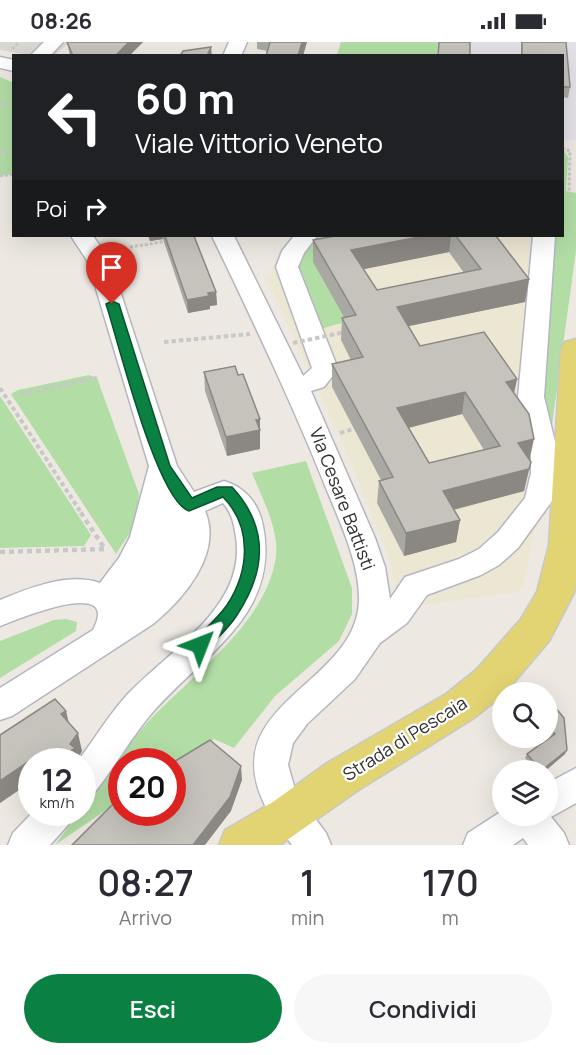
<!DOCTYPE html>
<html lang="it">
<style>
body{margin:0;font-family:Manrope,sans-serif;background:#f7f7f7;color:#2b2b33;height:100vh;display:flex;flex-direction:column;font-size:22px;white-space:nowrap}
*{box-sizing:border-box;margin:0}
p{font-size:20px;color:#7c7c81}
.icon{flex:none;width:33px;height:33px;fill:none;stroke:currentColor;stroke-width:2;stroke-linecap:round;stroke-linejoin:round}
.map{position:relative;height:803px;overflow:hidden}
.side{display:flex;flex-direction:column;background:#fff;flex:1}
.side>*{flex:none}
.top-card{position:absolute;left:12px;top:12px;width:552px;height:183px;border-radius:0px;box-shadow:0 6px 24px #0002;background:#202124;color:#fff;overflow:hidden}
.fabs{position:absolute;left:492px;top:640px;display:grid;gap:12px}
.fabs a{display:grid;place-items:center;width:66px;height:66px;border-radius:50%;background:#fff;box-shadow:0 6px 24px #0002;font-size:30px}
.speed{position:absolute;left:18px;top:706px;display:flex;gap:12px;font-size:30px;font-weight:700;text-align:center}
.speed>*{display:grid;place-content:center;width:78px;height:78px;border-radius:50%;background:#fff;box-shadow:0 6px 24px #0002;line-height:1}
.speed small{font-size:15px;font-weight:400}
.speed .limit{border:9px solid #d22;background:#fff;color:#111}
.pin{position:absolute;display:grid;place-items:center;width:51px;height:51px;color:#fff;margin:-62px -26px;border-radius:50% 50% 50% 0;rotate:-45deg;box-shadow:0 0 6px #0007}
.pin .icon{rotate:45deg}
.me{position:absolute;width:66px;margin:-33px;rotate:45deg;stroke-linejoin:round;filter:drop-shadow(0 0 4px #0008)}
.turn{display:flex;align-items:center;gap:21px;height:126px;padding:0 24px;font-size:27px}
.turn .icon{width:78px;height:78px;stroke-width:2.5}
.turn b{display:block;font-size:42px;line-height:51px}
.then{display:flex;align-items:center;height:57px;padding:0 24px;background:#0003;gap:12px;font-size:22px}
.eta{display:flex;justify-content:space-evenly;align-items:center;height:102px;text-align:center}
.eta b{font-size:36px;font-weight:600;line-height:42px}
.button{display:flex;gap:12px;margin-top:auto;padding:12px 24px}
.button a{flex:1;height:69px;border-radius:36px;background:#0b8043;color:#fff;font-size:24px;font-weight:600;line-height:69px;text-align:center}
.button a+a{background:#f7f7f7;color:#2b2b33}
.status{display:flex;justify-content:space-between;align-items:center;height:42px;padding:0 30px;background:#fff;direction:ltr}
.status svg{height:16px;fill:currentColor}
.map>svg:first-child{display:block}
.industrial{fill:#e3e1e7}
.education{fill:#ece7d3}
.green{fill:#b2dda5}
.plaza{fill:#dad8d4}
.lines{fill:none;stroke-linecap:round;stroke-linejoin:round}
.minor-casing{stroke:#b5b6bf;stroke-width:3}
.major-casing{stroke:#c8c8c8;stroke-width:3}
.path-far2{stroke:#c8c8c8;stroke-width:3;stroke-dasharray:3 2;stroke-linecap:butt}
.path-far1{stroke:#c8c8c8;stroke-width:4;stroke-dasharray:4.5 3;stroke-linecap:butt}
.path{stroke:#c8c8c8;stroke-width:4.5;stroke-dasharray:5 4;stroke-linecap:butt}
.minor{fill:#fff;fill-rule:evenodd}
.major{fill:#e2d472;fill-rule:evenodd}
.path-bridge{stroke:#c8c8c8;stroke-width:4;stroke-dasharray:4.5 3;stroke-linecap:butt}
.wall{fill:#aaa8a3;fill-rule:evenodd}
.shaded-wall{fill:#8b8884}
.building{fill:#c6c3bd;stroke:#8b8884;stroke-width:1.5;fill-rule:evenodd}
.route{fill:#0b8043;stroke:#07532c;stroke-width:1.5}
.labels{text-anchor:middle;stroke-width:4.5;stroke-linejoin:round;paint-order:stroke}
.street-label{font-size:18px;fill:#2d2d2d;stroke:#fff}
</style>
<div class="status"><b>08:26</b><svg viewBox="0 0 49 12"><path d="M0 12V9h3v3zM5 12V6h3v6zM10 12V3h3v9zM15 12V0h3v12zM26 1h20v11H26zM47 4h2v5h-2z"/></svg></div>
<div class="map">
<svg width="576" height="803" viewBox="0 0 576 803">
<rect width="100%" height="100%" fill="#ede9e2"/>
<path class="industrial" d="M438 0H576V99L563 97 562 14H437Z"/>
<path class="education" d="M296 194H554L542 306 545 469 536 483 524 541 518 550 409 565 395 557 391 521 345 407 267 238 282 208Z"/>
<g class="green">
<path d="M341 0H438L437 13H337Z"/>
<path d="M0 35 14 41 13 132 0 134Z"/>
<path d="M563 107 568 115 566 149 576 151V209L551 390 541 376 542 306 554 194H562Z"/>
<path d="M314 194H398L336 207 346 280 320 287 295 219Z"/>
<path d="M89 333 97 336 139 452 135 483 116 512 11 352 18 348Z"/>
<path d="M0 354 91 493 84 504 0 506Z"/>
<path d="M306 419 352 546V572L339 599 275 654 234 706 214 697 173 722 122 720 121 758 55 803 79 771H82L83 766C104 738 123 708 146 682 190 634 267 582 276 514 279 487 262 456 252 431Z"/>
<path d="M66 577 77 580 76 589 0 636V599L54 578Z"/>
</g>
<path class="plaza" d="M0 0H70L55 13H28L0 8Z"/>
<g class="lines">
<g class="minor-casing">
<g id="minor">
<path d="M44 0H63L50 14H30Z"/>
<path d="M229 0H247L241 14H223Z"/>
<path d="M0 15 14 18V29L0 26Z"/>
<path d="M71 194H93L110 218 177 424 194 450 224 439C245 445 259 462 263 484 281 577 197 615 147 677 128 701 113 727 94 751L82 756V720H77C94 698 108 674 126 654 168 609 247 565 236 495 234 482 232 471 223 461L205 469C223 511 184 557 153 582L12 674 0 678V646L93 588C122 533 16 578 0 584V558C30 546 67 530 100 541L119 516 130 495 149 424 88 220Z"/>
<path d="M212 194H234L303 334 312 326 276 225 282 209 294 194H317L304 211 298 225 338 327 324 345 311 349 375 496 385 525 390 557 405 535 459 517 479 507 498 490 525 456 531 431V416L518 355 533 194H555L544 355 559 416V431L552 459 518 506 499 523 481 533 427 553 407 581 380 601 355 637 307 682 293 701 288 723 296 751 326 791 331 803H292C284 792 275 781 268 769 209 662 356 645 359 559 360 521 340 481 326 446 292 361 252 277 212 194Z"/>
<path d="M576 726V761L551 775 564 791 569 803H528L523 796 513 803H463L468 791 502 769V774H548V741Z"/>
<path d="M32 771H73L68 783 50 803H8L13 791Z"/>
</g>
</g>
<g class="major-casing">
<path id="major" d="M576 297V541L574 551 549 599 505 651 474 676 357 749 280 803H219L225 788 273 760 327 721 446 652 476 628 521 577 537 550 549 503 561 307 565 300Z"/>
</g>
<g class="path-far2">
<path d="M12 7 19 0"/>
<path d="M0 61 14 62"/>
<path d="M562 106 570 109 569 149"/>
<path d="M0 112 14 106"/>
<path d="M0 134 14 132"/>
<path d="M130 205 168 199"/>
</g>
<g class="path-far1">
<path d="M164 300 250 292"/>
<path d="M0 346 80 469"/>
<path d="M21 352 97 336"/>
<path d="M340 391 353 387"/>
</g>
<path class="path" d="M0 510 105 507 79 468"/>
<use href="#minor" class="minor"/>
<use href="#major" class="major"/>
<path class="path-bridge" d="M293 301 345 290"/>
</g>
<g class="wall">
<path d="M67 0H143L129 14H70Z"/>
<path d="M257 0H307L267 9 257 7Z"/>
<path d="M521 0H566L570 45 568 56 562 55V14H521Z"/>
<path d="M148 194H194L216 250 217 263 210 264V267L188 271 163 197 150 199Z"/>
<path d="M335 194H496L529 237 525 260 408 284 420 304 517 337 514 351 529 418 524 449 454 468 460 478 456 500 404 514 377 461 379 439 381 438 332 345V322L351 318 341 298 342 276 344 275 313 220V198ZM449 210 464 231 377 248 363 227ZM462 372 484 408 429 421 409 386Z"/>
<path d="M204 330 238 333 260 377V407L227 414 205 349Z"/>
<path d="M548 661 565 712 545 729H537L525 716 527 712 552 694 548 691Z"/>
<path d="M66 669 69 681 82 709 78 716 79 720H32V739L0 761V693Z"/>
</g>
<g class="shaded-wall">
<path d="M129 0H143L129 14H115Z"/>
<path d="M302 0H307L303 14H298Z"/>
<path d="M211 5 212 14H207Z"/>
<path d="M149 194H162L163 197 150 199Z"/>
<path d="M424 194H451L449 210 350 230 351 208Z"/>
<path d="M529 237 525 260 395 287 397 265Z"/>
<path d="M216 250 217 263 210 264V267L188 271 187 258 208 251Z"/>
<path d="M517 337 512 360 506 340Z"/>
<path d="M465 350 462 372 395 389 397 366Z"/>
<path d="M260 377V407L227 414 226 395 256 378Z"/>
<path d="M534 397 529 420 518 401Z"/>
<path d="M531 420 524 449 440 471 443 449Z"/>
<path d="M460 478 456 500 404 514 406 491Z"/>
<path d="M66 669 70 688 61 672Z"/>
<path d="M78 691 82 709 78 716 79 720H54L70 702Z"/>
<path d="M567 708 565 712 545 729H542Z"/>
<path d="M41 711 44 720H32V739L0 761V739Z"/>
<path d="M241 724 242 738 231 769 205 803H193Z"/>
</g>
<g class="building">
<path d="M67 0H129L115 14H73Z"/>
<path d="M270 0H302L298 14H266Z"/>
<path d="M439 0H470V14H438Z"/>
<path d="M522 0H566L570 45H562V14H522Z"/>
<path d="M211 5 207 14H180L183 9Z"/>
<path d="M165 194H194L216 250 208 251 209 254 187 258Z"/>
<path d="M335 194H424L351 208 377 248 481 227 456 194H496L529 237 397 265 420 304 484 290 517 337 506 340 529 372 534 397 518 401 531 420 529 427 443 449 460 478 406 491 379 439 393 435 332 322 363 315 342 276 356 273 313 198ZM465 350 500 404 429 421 397 366Z"/>
<path d="M235 324 238 333 243 332 260 377 256 378 260 388 226 395 204 330Z"/>
<path d="M55 657 66 669 61 672 78 691 70 702 75 706 54 720H48L41 711 0 739V693Z"/>
<path d="M548 661 555 665 564 676 567 708 541 729 527 712 555 692 548 686Z"/>
<path d="M210 698 241 724 230 755 193 803H72L114 761 122 756V771H172V721Z"/>
</g>
<path class="route" d="M112 259 119 262 170 424 192 456 217 445H232C269 485 266 529 237 573 229 586 216 597 206 608H194L192 603 194 598C205 587 218 576 227 563 249 529 253 486 223 455L189 469C157 459 118 299 106 262Z"/>
<g class="labels">
<g class="street-label">
<text transform="translate(342 457) rotate(69)" y="6">Via Cesare Battisti</text>
<text transform="translate(405 697) rotate(-32)" y="6">Strada di Pescaia</text>
</g>
</g>
</svg>
<div class="fabs">
<a><svg class="icon" aria-label="search" viewBox="0 0 24 24"><circle cx="10" cy="10" r="6"/><path d="M15 15l6 6"/></svg></a>
<a><svg class="icon" aria-label="layers" viewBox="0 0 24 24"><path d="M12 4l9 5-9 5-9-5zM3 14l9 5 9-5"/></svg></a>
</div>
<div class="speed"><div>12<small>km/h</small></div><div class="limit">20</div></div>
<div class="pin" style="left:112px;top:262px;background:#d93025"><svg class="icon" aria-label="arrive" viewBox="0 0 24 24"><path d="M6 21V4h12l-3 4 3 4H6"/></svg></div>
<svg class="me" style="left:200px;top:603px" viewBox="-20 -20 40 40"><path d="M0-17L14 15 0 8-14 15z" fill="#0b8043" stroke="#fff" stroke-width="4"/></svg>
<div class="top-card">
<div class="turn"><svg class="icon" aria-label="left" viewBox="0 0 24 24"><path d="M17 20v-9H6M10 6l-5 5 5 5"/></svg><div><b>60 m</b>Viale Vittorio Veneto</div></div>
<div class="then">Poi<svg class="icon" aria-label="right" viewBox="0 0 24 24"><path d="M7 20v-9h11M14 6l5 5-5 5"/></svg></div>
</div>
</div>
<section class="side">
<div class="eta">
<div><b>08:27</b><p>Arrivo</p></div>
<div><b>1</b><p>min</p></div>
<div><b>170</b><p>m</p></div>
</div>
<div class="button"><a>Esci</a><a>Condividi</a></div>
</section>
